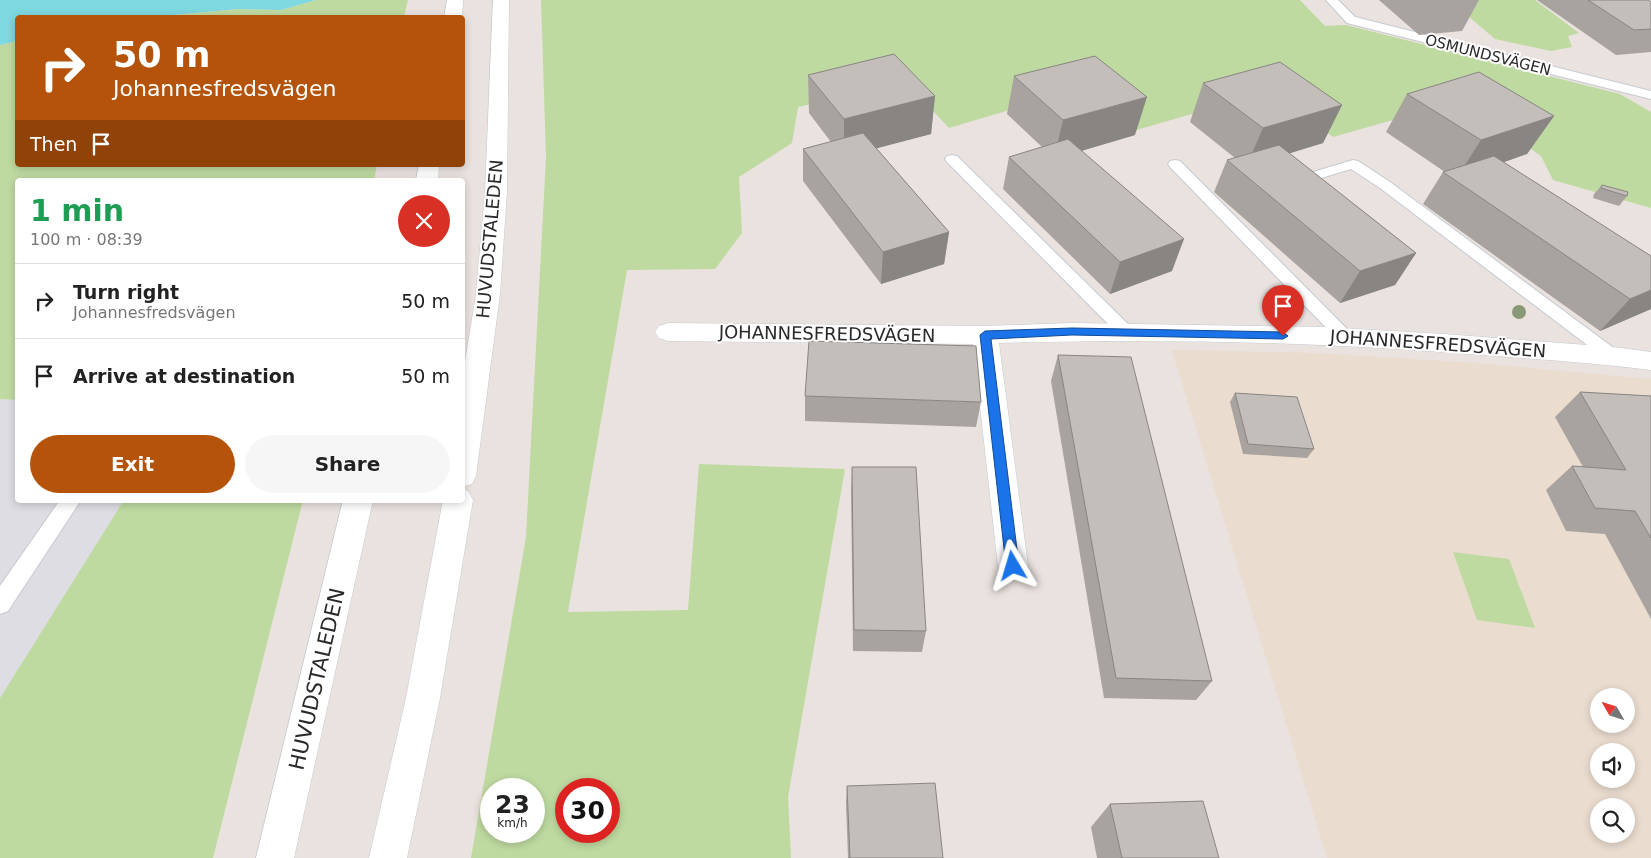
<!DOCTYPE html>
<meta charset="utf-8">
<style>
body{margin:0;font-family:"DejaVu Sans",sans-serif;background:#f6f6f6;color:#222;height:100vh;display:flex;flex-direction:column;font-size:19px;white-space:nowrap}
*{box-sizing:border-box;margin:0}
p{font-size:16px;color:#767676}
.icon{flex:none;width:28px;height:28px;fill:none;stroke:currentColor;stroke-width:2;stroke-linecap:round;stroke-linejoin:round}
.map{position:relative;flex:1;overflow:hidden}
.details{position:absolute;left:15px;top:178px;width:450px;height:325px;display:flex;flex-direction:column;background:#fff;border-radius:5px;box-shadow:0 2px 8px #0003}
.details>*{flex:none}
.top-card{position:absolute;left:15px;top:15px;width:450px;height:152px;border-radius:5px;box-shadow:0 2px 8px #0003;background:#b45309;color:#fff;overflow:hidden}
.needle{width:32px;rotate:309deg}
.tools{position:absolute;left:1590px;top:688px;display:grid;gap:10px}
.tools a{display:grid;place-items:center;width:45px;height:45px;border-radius:50%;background:#fff;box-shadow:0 2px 8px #0003;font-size:25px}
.speed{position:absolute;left:480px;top:778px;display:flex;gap:10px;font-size:25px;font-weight:700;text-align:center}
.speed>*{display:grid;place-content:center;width:65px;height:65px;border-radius:50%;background:#fff;box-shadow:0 2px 8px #0003;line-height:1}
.speed small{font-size:12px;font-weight:400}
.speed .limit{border:8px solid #d22;background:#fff;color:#111}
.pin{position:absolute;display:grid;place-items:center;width:42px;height:42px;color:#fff;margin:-51px -21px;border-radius:50% 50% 50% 0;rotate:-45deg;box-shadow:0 0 5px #0007}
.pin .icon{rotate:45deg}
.me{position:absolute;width:55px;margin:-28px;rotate:353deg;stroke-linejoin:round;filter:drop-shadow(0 0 4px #0008)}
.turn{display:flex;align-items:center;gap:18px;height:105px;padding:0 15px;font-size:22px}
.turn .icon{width:65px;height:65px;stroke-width:2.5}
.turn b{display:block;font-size:35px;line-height:42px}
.then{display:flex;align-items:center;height:48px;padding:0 15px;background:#0003;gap:10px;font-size:19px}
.round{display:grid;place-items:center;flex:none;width:52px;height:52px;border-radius:26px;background:#f6f6f6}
.overview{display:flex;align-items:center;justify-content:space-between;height:85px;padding:0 15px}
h1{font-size:30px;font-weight:700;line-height:38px;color:#1e9e55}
.primary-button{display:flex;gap:10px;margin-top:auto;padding:10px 15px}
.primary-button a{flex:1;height:58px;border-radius:30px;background:#b45309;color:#fff;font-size:20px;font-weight:700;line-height:58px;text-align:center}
.primary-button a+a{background:#f6f6f6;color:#222}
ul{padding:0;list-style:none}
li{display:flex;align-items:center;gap:15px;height:75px;padding:0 15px;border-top:1px solid #e0e0e0}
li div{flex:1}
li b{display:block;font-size:19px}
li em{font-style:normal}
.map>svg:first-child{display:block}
.industrial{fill:#dedde3}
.education{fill:#eadccf;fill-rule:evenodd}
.green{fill:#bfdaa1;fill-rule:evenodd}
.water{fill:#7dd8e0}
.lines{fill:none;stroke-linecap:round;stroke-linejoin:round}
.service-casing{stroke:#c5cad2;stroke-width:2}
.minor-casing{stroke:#c5cad2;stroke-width:1}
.secondary-casing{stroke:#c5cad2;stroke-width:1}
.service{fill:#fff;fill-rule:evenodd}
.minor{fill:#fff;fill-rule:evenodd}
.secondary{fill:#fff;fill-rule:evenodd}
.tree{fill:#899977}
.wall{fill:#a8a39f}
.shaded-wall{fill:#888582}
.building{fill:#c3beb9;stroke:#888582}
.route{fill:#1a73e8;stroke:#114b97}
.labels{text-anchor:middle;stroke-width:4;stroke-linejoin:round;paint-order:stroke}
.far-street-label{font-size:15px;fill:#2a2a2a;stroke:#fff}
.street-label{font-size:18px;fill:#2a2a2a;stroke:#fff}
.near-street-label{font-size:21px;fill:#2a2a2a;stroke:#fff}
</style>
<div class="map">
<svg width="1651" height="858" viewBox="0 0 1651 858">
<rect width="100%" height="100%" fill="#eae2de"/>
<path class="industrial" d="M0 399 17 400 18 500H124L0 698Z"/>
<path class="education" d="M1172 350 1316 353 1476 363 1651 379V858H1327ZM1599 696H1626V724H1599ZM1599 751H1626V779H1599ZM1599 806H1626V834H1599Z"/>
<g class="green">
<path d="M316 0H408L404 17 141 18 238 9 281 10Z"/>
<path d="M541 0H1300L1325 26 1346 25 1620 94 1651 112V208L1553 180 1541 156 1463 100 1333 137 1268 92 1133 131 1083 88 949 128 907 83 798 107 792 143 739 177 742 233 715 269 627 270 568 612 688 610 699 464 845 469 788 797 791 858H471L526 537 546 157ZM491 789H534V831H491ZM566 789H609V831H566Z"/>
<path d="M1449 0H1535L1579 33 1568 36 1572 47 1551 51 1495 39Z"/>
<path d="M17 41 18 165H377L374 180H18L17 400 0 399V45Z"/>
<path d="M124 500H303L213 858H0V698Z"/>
<path d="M1453 552 1509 559 1535 628 1477 620Z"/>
</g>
<path class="water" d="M0 0H316L281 10 238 9 141 18H18L17 41 0 45Z"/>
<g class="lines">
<g class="service-casing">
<g id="service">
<path d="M1326 0H1338L1355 17 1651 91V99L1347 23Z"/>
<path d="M952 155 957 156 1133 329 1136 333 1133 337 1127 339 1121 337 947 162 945 159 947 156Z"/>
<path d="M1175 160 1180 161 1352 334 1355 338 1352 342 1346 344 1340 342 1170 167 1168 164 1170 161Z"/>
<path d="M1353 160 1358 161 1390 182 1619 352 1622 356 1619 360 1613 362 1607 360 1380 188 1351 169 1298 185 1293 184 1291 181 1293 178Z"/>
<path d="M60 500H81L8 611 0 614V586Z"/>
</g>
</g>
<g class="minor-casing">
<path id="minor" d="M668 323 985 326 1072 323 1322 327 1444 334 1613 347 1651 352V370C1595 363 1538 359 1482 355 1321 342 1159 338 999 343L1028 566 1024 576 1013 580 1002 576 998 566 973 344 668 341 659 338 655 332 659 326Z"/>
</g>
<g class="secondary-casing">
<g id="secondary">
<path d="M447 0H463L462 18H444Z"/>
<path d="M493 0H509L507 192 500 294 476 476 472 484 462 487V380L476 294 485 192Z"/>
<path d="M419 165H439L438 180H416Z"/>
<path d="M462 489 468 491 473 500 440 698 407 858H369L406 698 443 500H462Z"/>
<path d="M343 500H373L294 858H256Z"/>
</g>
</g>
<use href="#service" class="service"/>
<use href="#minor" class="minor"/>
<use href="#secondary" class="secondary"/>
</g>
<circle class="tree" cx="1519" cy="312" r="7"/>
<g class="wall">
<path d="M1379 0H1479L1462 31 1419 35Z"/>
<path d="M1537 0H1649L1651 2V52L1616 55Z"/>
<path d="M808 75 935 96 931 134 876 148 949 232 944 264 881 284 803 181V149L831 142 809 113Z"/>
<path d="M1014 76 1135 135 1081 151 1172 271 1110 294 1003 189 1009 157 1042 147 1007 114Z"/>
<path d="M1203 83 1342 105 1323 143 1289 153 1416 253 1395 285 1340 303 1214 192 1227 160 1235 158 1190 122Z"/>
<path d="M1407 94 1554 116 1527 154 1504 162 1651 309 1600 331 1423 204 1443 172H1445L1386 132Z"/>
<path d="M1602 185 1627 196 1619 206 1593 198 1594 194Z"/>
<path d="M1058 355 1212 681 1196 700 1104 698 1051 381Z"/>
<path d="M1580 392 1651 396V619L1605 534 1566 531 1546 490 1572 466 1583 467 1555 417Z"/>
<path d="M1235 393 1314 449 1307 458 1243 454 1230 402Z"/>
<path d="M805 396 981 402 976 427 805 421Z"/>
<path d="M852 467 926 631 922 652 853 651 851 491Z"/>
<path d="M847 786 943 858H848L846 803Z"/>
<path d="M1110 804 1219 858H1097L1091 827Z"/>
</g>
<g class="shaded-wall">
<path d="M935 96 931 134 844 157V119Z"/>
<path d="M1147 97 1135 135 1054 159 1063 120Z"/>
<path d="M1342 105 1323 143 1246 167 1263 128Z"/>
<path d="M1554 116 1527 154 1456 179 1481 140Z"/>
<path d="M949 232 944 264 881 284 883 252Z"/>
<path d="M1184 239 1172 271 1110 294 1120 262Z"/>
<path d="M1416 253 1395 285 1340 303 1360 271Z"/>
<path d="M1651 290V309L1600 331 1630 299Z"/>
</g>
<g class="building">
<path d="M1588 0H1649L1651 2V29L1634 30Z"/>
<path d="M894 54 935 96 844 119 808 75Z"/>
<path d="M1095 56 1147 97 1063 120 1014 76Z"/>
<path d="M1280 62 1342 105 1263 128 1203 83Z"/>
<path d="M1479 72 1554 116 1481 140 1407 94Z"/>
<path d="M863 133 949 232 883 252 803 149Z"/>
<path d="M1068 139 1184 239 1120 262 1009 157Z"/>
<path d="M1279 145 1416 253 1360 271 1227 160Z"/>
<path d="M1494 156 1651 256V290L1630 299 1443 172Z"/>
<path d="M1602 185 1628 192 1627 196 1601 188Z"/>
<path d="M809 341 976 346 981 402 805 396Z"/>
<path d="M1058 355 1131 357 1212 681 1116 678Z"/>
<path d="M1580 392 1651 396V538L1635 511 1595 508 1572 466 1626 470Z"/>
<path d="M1235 393 1297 397 1314 449 1248 444Z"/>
<path d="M852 467H916L926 631 854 630Z"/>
<path d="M935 783 943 858H850L847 786Z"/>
<path d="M1203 801 1219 858H1122L1110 804Z"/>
</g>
<path class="route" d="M1072 328 1283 332 1288 336 1283 339 1072 335 991 339 1019 566 1017 570 1013 572 1008 570 1006 566 980 335 985 331Z"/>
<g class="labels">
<g class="far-street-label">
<text transform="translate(1488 55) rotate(14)" y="5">OSMUNDSVÄGEN</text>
</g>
<g class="street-label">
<text transform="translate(490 239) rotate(-85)" y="6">HUVUDSTALEDEN</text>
<text transform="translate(827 334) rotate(1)" y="6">JOHANNESFREDSVÄGEN</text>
<text transform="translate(1438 344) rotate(4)" y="6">JOHANNESFREDSVÄGEN</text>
</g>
<g class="near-street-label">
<text transform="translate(317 679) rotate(-77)" y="7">HUVUDSTALEDEN</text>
</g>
</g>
</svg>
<div class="tools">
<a><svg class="needle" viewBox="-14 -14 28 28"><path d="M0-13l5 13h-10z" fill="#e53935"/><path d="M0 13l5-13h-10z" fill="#767676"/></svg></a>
<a><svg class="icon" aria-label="sound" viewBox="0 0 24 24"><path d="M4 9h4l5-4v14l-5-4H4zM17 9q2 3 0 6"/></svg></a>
<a><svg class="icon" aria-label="search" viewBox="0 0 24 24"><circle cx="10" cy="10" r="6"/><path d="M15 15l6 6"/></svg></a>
</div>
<div class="speed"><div>23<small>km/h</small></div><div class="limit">30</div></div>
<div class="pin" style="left:1283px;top:336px;background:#d93025"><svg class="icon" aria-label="arrive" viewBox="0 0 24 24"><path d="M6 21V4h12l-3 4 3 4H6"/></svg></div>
<svg class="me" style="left:1013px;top:566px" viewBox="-20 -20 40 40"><path d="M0-17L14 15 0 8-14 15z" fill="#1a73e8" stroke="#fff" stroke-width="4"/></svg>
<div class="top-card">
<div class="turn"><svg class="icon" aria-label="right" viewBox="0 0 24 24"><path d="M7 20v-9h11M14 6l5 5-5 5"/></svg><div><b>50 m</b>Johannesfredsvägen</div></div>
<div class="then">Then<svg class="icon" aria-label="arrive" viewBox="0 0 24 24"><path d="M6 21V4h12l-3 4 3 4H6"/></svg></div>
</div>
<section class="details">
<div class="overview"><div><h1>1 min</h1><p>100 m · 08:39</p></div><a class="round" style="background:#d93025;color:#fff"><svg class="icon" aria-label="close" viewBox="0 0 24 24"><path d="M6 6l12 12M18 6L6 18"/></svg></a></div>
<ul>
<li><svg class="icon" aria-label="right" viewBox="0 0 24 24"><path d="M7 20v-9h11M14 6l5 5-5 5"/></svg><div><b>Turn right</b><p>Johannesfredsvägen</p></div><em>50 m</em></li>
<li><svg class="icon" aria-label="arrive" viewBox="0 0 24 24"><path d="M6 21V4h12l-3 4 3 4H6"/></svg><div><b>Arrive at destination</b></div><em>50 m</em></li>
</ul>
<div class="primary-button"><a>Exit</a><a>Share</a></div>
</section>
</div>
